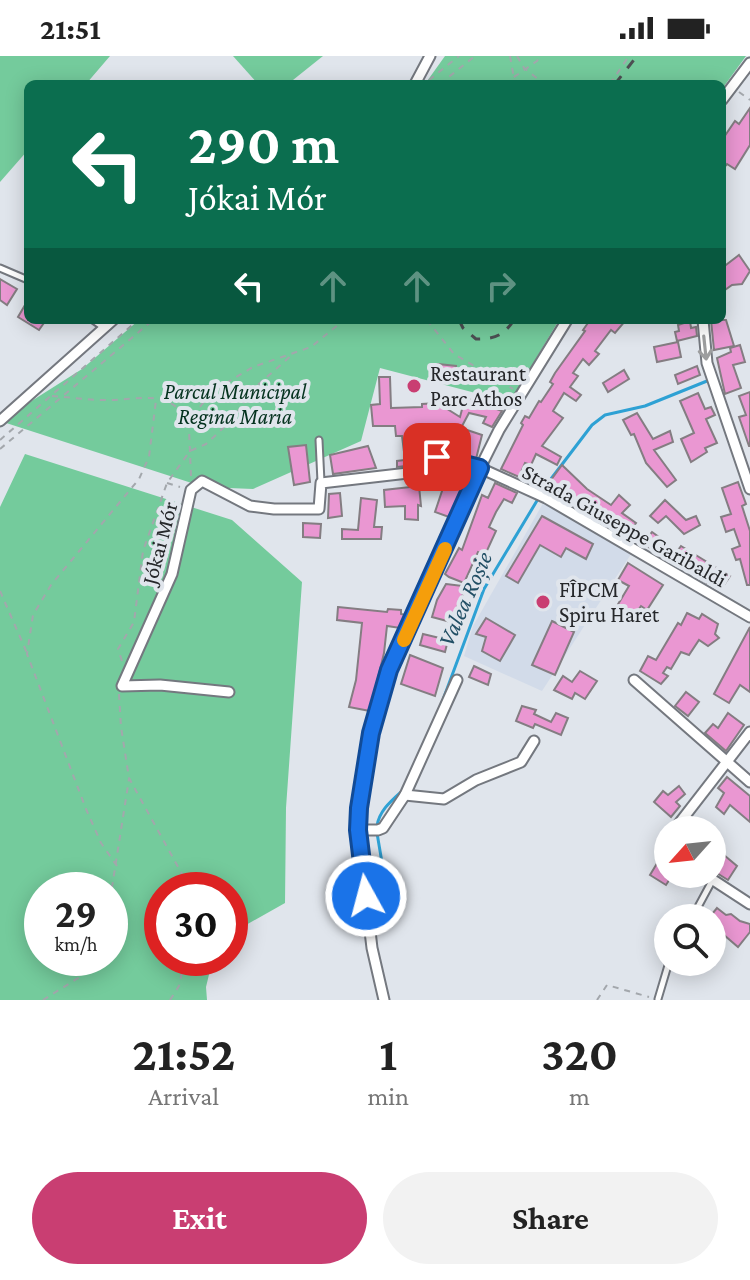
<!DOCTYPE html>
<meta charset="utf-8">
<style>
body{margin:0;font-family:"Crimson Pro",serif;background:#f2f2f2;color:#222;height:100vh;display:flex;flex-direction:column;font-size:30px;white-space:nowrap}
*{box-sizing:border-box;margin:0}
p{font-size:26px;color:#767676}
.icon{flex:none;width:44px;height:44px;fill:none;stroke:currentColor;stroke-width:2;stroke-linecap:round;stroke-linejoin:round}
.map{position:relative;height:944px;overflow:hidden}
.details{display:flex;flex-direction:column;background:#fff;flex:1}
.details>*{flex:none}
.top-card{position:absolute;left:24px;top:24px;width:702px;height:244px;border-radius:12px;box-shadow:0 4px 20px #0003;background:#0b6e4f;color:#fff;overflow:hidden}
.needle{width:52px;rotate:243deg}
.tools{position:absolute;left:654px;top:760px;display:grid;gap:16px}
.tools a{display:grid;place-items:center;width:72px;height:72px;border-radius:50%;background:#fff;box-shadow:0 4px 20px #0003;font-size:40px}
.speed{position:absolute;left:24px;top:816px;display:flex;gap:16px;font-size:40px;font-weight:700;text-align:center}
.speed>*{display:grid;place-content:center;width:104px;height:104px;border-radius:50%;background:#fff;box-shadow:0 4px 20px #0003;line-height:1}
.speed small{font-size:20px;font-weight:400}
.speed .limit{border:12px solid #d22;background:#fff;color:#111}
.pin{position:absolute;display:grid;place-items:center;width:68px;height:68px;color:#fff;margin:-34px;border-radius:16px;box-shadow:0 4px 12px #0006}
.me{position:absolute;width:88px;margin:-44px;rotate:353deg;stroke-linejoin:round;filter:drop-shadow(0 0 6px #0008)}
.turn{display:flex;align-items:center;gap:28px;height:168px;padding:0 32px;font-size:36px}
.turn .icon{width:104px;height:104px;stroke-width:2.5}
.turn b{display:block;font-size:56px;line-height:68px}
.lanes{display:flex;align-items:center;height:76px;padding:0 32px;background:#0003;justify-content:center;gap:40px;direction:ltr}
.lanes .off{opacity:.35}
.eta{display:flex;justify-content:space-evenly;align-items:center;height:136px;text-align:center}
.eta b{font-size:48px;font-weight:700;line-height:56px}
.button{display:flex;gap:16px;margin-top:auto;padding:16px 32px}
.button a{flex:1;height:92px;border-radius:48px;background:#c93e72;color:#fff;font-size:32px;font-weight:700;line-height:92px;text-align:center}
.button a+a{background:#f2f2f2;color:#222}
.status{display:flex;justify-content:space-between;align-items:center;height:56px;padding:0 40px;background:#fff;direction:ltr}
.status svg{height:22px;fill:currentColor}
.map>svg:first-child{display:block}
.built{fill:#d2dbe9}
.green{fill:#74cb9c;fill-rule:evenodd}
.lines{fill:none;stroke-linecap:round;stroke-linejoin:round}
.stream{stroke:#2ea1d4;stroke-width:3}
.building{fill:#ea97d2;stroke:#847d82;stroke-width:2}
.lane-casing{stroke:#74787f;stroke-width:9}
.street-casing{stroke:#74787f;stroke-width:13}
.path{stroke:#a3a7ac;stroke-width:2;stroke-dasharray:6 6;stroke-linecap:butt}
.lane{stroke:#fff;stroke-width:5}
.street{stroke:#fff;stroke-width:9}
.rail{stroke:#4d4f53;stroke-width:3;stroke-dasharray:10 10;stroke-linecap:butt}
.oneway{stroke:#9d9e9f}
.route-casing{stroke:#114b97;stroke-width:20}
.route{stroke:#1a73e8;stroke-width:14}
.slow{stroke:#f59e0b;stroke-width:14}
.poi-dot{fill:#c93e72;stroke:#e0e5ec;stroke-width:3}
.labels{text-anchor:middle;stroke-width:8;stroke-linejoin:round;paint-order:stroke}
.poi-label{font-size:22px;fill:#25272a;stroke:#e0e5ec;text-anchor:start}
.park-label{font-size:22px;font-style:italic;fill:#04321e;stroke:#e0e5ec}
.street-label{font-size:22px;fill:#25272a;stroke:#e0e5ec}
.water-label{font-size:24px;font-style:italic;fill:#224f65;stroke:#e0e5ec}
</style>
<div class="status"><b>21:51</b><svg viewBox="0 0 49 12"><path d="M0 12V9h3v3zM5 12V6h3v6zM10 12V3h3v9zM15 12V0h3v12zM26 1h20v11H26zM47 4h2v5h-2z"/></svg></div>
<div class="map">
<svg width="750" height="944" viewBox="0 0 750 944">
<rect width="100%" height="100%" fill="#e0e5ec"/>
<path class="built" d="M546 442 635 492 542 635 464 600 473 570Z"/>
<g class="green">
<path d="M0 0H110L86 28H28V94L0 126Z"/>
<path d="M233 0H323L288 28H258Z"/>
<path d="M445 0H746L722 33V28H425Z"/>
<path d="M139 264H559L510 346 380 312 361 385 253 433 204 431 0 365 82 313Z"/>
<path d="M25 398 232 464 302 526 286 752 285 847 230 878V834H162V902H213L206 931 207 944H0V451ZM42 834H110V902H42Z"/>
</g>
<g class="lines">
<g class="stream">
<path d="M541 436 592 369 605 359 645 350 707 325"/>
<path d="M444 641 484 533 538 443"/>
<path d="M377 770C379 755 391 745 402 735"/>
<path d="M377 777 391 860"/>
</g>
</g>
<g class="building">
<path d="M750 52V89L735 113 727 108 722 114V84L735 65 739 68Z"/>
<path d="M739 199 750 215 742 228 732 229 722 236V212Z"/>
<path d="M0 223 17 233 7 249 0 244Z"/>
<path d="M28 244V264H46L39 274 18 261Z"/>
<path d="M590 264H626L615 277 611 274 595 295 599 298 589 309 583 303 573 317 578 320 570 331 581 339 576 345 564 337 553 355 563 362 542 390 561 401 557 409 536 398 531 409 525 407 519 421 501 413 523 369 521 367 525 360 529 362 539 345 541 346 553 328 550 326 555 317 585 275 583 274Z"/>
<path d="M711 264H726L734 290 714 294Z"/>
<path d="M690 265 691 272 696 271 697 280 677 285 675 276 679 275 678 269Z"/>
<path d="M678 286 681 301 657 306 654 291Z"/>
<path d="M740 289 745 306 733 309 741 332 725 338 717 302 731 296 730 292Z"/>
<path d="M438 308 456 310 455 325 437 323Z"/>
<path d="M697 310 700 319 678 328 675 319Z"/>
<path d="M624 314 629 323 608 336 603 327Z"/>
<path d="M379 321H390L391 352 422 351V348L439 347V351H444L460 361 465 342 486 347V349L502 355 492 371 483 367 486 361 469 357 461 372 482 379 476 403 442 393 451 378 413 380 419 403 406 410 397 411V405L405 404 402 380H396L395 370H373L371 349 380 348Z"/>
<path d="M750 336V390H749L739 361 746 359 739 340Z"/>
<path d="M698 337 705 353 711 351 715 359 706 363 717 387 705 392 707 396 691 406 681 383 694 377 680 345Z"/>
<path d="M637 357 653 383 670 375 673 386 654 394 676 424 667 431 646 407 634 378 631 379 623 364Z"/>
<path d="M306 389 310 426 294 429 288 391Z"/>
<path d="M368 390 376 412 333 418 330 399Z"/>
<path d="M562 409 587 433 611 449 619 439 630 449 622 457 636 467 628 478 595 451 591 457 548 428Z"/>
<path d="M437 410 448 416 450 412 470 417 449 461 435 456 443 432 430 426Z"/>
<path d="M738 426 746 448 742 450 750 475V529H747L740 503 736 504 732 493 740 490 734 473 726 476 721 461 731 458 722 432Z"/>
<path d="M495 427 517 437 512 447 504 443 496 456 489 471 496 475 485 499 478 496 464 527 449 521 445 518 459 492 462 494 482 439 488 442Z"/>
<path d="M419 430 421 450 418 449V464L405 463V450L385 451 384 434Z"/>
<path d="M340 437 342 460 328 462 329 438Z"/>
<path d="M361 442 377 444 374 471H382L381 483H342V473L358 474Z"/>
<path d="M665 444 686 464 696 460 700 469 684 478 666 460 658 467 650 460Z"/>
<path d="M542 460 593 488 586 503 566 492 561 501 540 489 518 527 506 520Z"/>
<path d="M303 467 321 468 320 482 303 481Z"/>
<path d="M652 476 659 481 657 485 665 490 660 499 643 487Z"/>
<path d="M681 490 730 520 722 532 709 524 707 527 703 525 699 522 701 518 673 501Z"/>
<path d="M628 507 663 529 647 554 641 550 634 560 617 550 629 530 618 524Z"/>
<path d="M446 528 463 530 461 535 464 536 454 558 464 561 462 569 432 561 437 544Z"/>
<path d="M338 551 387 556 388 553 401 554V558L406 559 400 572 387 570 384 597 370 655 349 651 356 624 362 567 337 564Z"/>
<path d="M687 557 699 563 702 558 718 568 715 578 719 582 708 590 699 584 689 599 681 596 671 613 667 611 663 617 668 620 661 628 640 615 648 600 656 604 678 567 681 569Z"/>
<path d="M486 562 515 579 500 605 482 595 486 581 476 578Z"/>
<path d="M552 565 574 576 555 619 532 609Z"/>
<path d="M750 571V636L740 629 729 647 714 638Z"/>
<path d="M423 578 448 584 445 596 420 589Z"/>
<path d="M410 599 443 612 435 640 401 628Z"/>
<path d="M474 610 491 618 488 629 469 621Z"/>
<path d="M580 615 597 625 585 643 575 637 572 643 554 634 563 620 572 626Z"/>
<path d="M686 636 699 646 688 660 675 650Z"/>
<path d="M522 650 536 654 534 658 551 666 556 657 568 662 561 679 535 668 533 672 516 665Z"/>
<path d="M728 657 744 669 726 695 705 677 713 668 718 672Z"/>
<path d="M727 721 750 740V766L730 749 724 758 716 751 724 737 718 732Z"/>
<path d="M679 730 685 738 676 746 680 750 671 761 654 746 663 735 668 739Z"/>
<path d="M712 797 722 803 724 799 737 810 728 824 712 814Z"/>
<path d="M659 804 668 809V818H673L666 829 650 819Z"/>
<path d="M717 852 726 859 731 858 740 865 750 868V876L738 891 724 879 722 882 712 874V858Z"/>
</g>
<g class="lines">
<g class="lane-casing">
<g id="lane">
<path d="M0 212 28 224"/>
<path d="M93 264 103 271"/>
<path d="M319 384 321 426"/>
<path d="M429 386 430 404"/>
<path d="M692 862 712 825"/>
<path d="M658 943 669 906"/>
</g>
</g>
<g class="street-casing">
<g id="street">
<path d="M415 28 430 0"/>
<path d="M722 44 750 7"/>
<path d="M703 264 707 307 750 433"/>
<path d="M0 365 113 264"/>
<path d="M634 624 750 726"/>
<path d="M229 636 160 629 122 630 172 518 191 434 202 425 250 450 274 453H319L321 427 408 417 437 401 480 412 546 442 750 561"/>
<path d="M405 739 444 743 476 724 521 706 534 685"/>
<path d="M358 774H378L383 772 405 739 457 624"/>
<path d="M674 774 750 676"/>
<path d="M668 783V786"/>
<path d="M704 818 750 848"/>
<path d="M384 944 372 892 358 774 359 752 371 677 389 614 480 412 499 374 567 264"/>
</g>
</g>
<g class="path">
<path d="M510 0 515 28"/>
<path d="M517 0 524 12 544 28"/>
<path d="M429 24 459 0"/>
<path d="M440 28 475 0"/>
<path d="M504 28 537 5 540 0"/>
<path d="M610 28 629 0"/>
<path d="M739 36 750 44"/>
<path d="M427 264 454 298 513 333"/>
<path d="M52 340C69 341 86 344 103 344 138 345 176 329 189 373"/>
<path d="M0 384 138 264"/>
<path d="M0 393 153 264"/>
<path d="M191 420 189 373 194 359 211 336 253 311 311 291 344 264"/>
<path d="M167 427 180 431"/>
<path d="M0 535 27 597"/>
<path d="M122 605 118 593 134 566 143 495 167 427 190 395 206 388 219 376 235 360 251 335 293 298"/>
<path d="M119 638 121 671 129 722 182 818 187 834"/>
<path d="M117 810 101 787 86 753 27 598 33 559 51 529 139 423 149 401 156 344"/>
<path d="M110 844 129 723"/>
<path d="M43 944 83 919 88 902"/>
<path d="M170 944 179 930 185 902"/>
<path d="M597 944 607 929 649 941"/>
</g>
<use href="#lane" class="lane"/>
<use href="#street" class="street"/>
<g class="rail">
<path d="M615 28 637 0"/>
<path d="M459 264 463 272 476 283C495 283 503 280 514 264"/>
</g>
</g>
<defs><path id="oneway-shaft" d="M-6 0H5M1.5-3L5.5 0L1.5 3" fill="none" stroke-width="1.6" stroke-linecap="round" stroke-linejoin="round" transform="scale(2)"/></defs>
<use class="oneway" href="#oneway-shaft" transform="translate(705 292) rotate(84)"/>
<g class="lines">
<g class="route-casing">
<path id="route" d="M366 840 358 774 359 752 371 677 389 614 480 412 437 401"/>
</g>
<use href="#route" class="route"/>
<path class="slow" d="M404 584 445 493"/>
</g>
<g class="poi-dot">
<circle cx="414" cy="330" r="8"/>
<circle cx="543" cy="546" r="8"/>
</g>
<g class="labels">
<g class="poi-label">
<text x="430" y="325">Restaurant<tspan x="430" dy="25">Parc Athos</tspan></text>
<text x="559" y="541">FÎPCM<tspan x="559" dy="25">Spiru Haret</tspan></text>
</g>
<g class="park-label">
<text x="235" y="343">Parcul Municipal<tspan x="235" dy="25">Regina Maria</tspan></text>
</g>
<g class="street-label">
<text transform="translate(625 469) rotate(29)" y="8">Strada Giuseppe Garibaldi</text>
<text transform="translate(159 487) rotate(-75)" y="8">Jókai Mór</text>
</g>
<g class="water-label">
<text transform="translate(465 543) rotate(-66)" y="8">Valea Roșie</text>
</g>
</g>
</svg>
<div class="tools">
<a><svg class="needle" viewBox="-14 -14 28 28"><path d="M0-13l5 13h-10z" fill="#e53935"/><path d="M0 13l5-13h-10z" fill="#767676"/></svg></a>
<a><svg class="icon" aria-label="search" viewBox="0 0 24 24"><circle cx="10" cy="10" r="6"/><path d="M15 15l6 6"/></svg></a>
</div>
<div class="speed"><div>29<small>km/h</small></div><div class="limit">30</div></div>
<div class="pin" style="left:437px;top:401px;background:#d93025"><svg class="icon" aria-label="arrive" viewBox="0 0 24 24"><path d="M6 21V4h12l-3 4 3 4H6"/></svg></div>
<svg class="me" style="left:366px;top:840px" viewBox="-20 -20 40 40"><circle r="17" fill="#1a73e8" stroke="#fff" stroke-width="3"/><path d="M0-11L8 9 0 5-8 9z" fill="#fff"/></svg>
<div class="top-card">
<div class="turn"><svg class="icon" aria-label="left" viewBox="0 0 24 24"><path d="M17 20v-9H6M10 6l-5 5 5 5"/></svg><div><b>290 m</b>Jókai Mór</div></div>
<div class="lanes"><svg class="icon" aria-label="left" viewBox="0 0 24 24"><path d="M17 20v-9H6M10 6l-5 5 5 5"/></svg><svg class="icon off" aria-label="ahead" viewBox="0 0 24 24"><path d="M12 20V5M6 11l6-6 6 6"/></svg><svg class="icon off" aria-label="ahead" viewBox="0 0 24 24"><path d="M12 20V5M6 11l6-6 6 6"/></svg><svg class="icon off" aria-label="right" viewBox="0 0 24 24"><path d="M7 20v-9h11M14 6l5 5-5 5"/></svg></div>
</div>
</div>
<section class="details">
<div class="eta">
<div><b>21:52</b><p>Arrival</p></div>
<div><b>1</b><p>min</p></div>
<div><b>320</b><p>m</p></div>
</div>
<div class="button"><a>Exit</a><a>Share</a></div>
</section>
